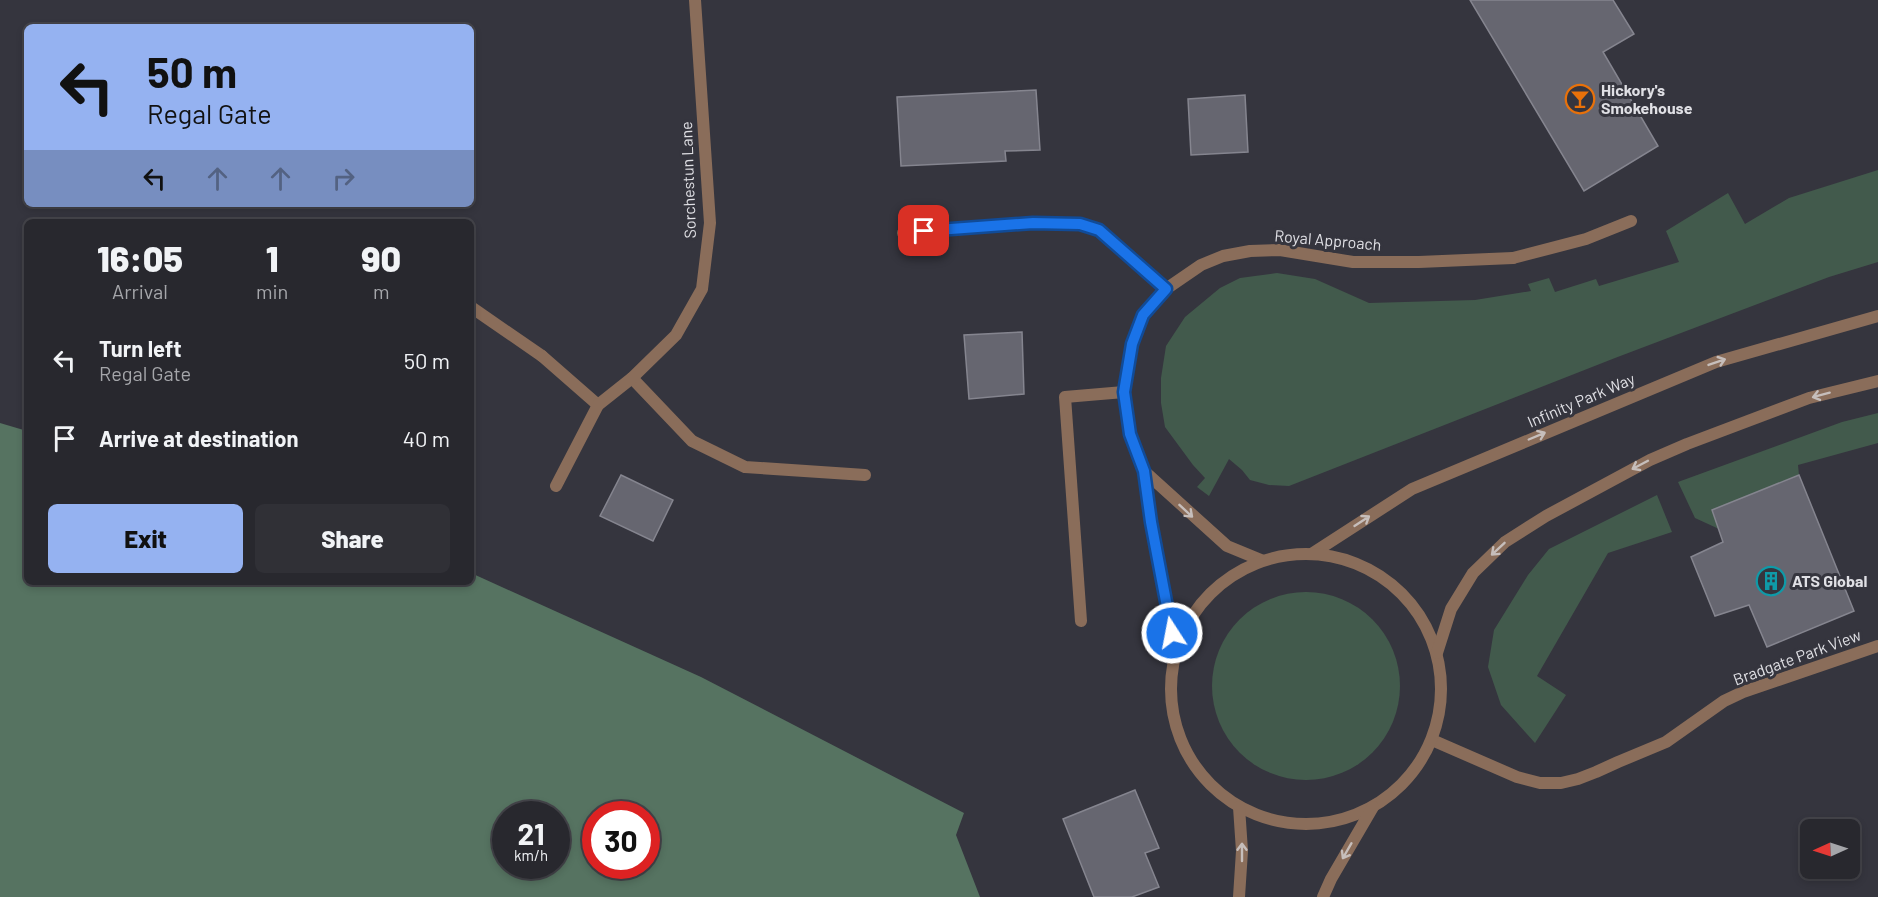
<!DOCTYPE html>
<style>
body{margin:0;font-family:Barlow,sans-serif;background:#303036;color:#f1f3f6;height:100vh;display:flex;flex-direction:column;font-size:22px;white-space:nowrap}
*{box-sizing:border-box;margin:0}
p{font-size:20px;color:#a5a6aa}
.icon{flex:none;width:33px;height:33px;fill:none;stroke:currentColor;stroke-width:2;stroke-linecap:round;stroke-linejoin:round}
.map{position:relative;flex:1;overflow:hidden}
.side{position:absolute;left:24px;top:219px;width:450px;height:366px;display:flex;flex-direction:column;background:#28282e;border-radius:9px;box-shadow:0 3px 9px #0003,0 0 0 2px #44444a}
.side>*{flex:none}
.top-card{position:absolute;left:24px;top:24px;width:450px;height:183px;border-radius:9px;box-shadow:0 3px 9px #0003,0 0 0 2px #44444a;background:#95b2f1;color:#111;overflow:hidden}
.needle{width:39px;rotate:267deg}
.fabs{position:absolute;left:1800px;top:819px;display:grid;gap:12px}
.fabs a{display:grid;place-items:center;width:60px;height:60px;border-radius:9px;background:#28282e;box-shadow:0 3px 9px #0003,0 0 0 2px #44444a;font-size:30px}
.speed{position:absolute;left:492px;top:801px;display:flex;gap:12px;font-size:30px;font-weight:700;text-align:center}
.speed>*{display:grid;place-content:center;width:78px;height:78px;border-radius:50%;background:#28282e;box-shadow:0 3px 9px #0003,0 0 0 2px #44444a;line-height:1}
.speed small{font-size:15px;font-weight:400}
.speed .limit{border:9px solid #d22;background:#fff;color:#111}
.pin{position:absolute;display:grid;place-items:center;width:51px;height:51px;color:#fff;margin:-26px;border-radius:12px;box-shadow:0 3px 9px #0006}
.me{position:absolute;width:66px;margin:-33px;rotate:349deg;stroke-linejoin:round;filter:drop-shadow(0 0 4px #0008)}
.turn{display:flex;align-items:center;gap:21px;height:126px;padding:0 24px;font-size:27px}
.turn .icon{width:78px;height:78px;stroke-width:2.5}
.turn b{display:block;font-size:42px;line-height:51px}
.lanes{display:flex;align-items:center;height:57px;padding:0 24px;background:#0003;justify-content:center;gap:30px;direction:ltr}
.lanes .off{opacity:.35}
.eta{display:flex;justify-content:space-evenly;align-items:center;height:102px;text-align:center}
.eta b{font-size:36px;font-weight:800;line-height:42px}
.cta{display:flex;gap:12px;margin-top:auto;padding:12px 24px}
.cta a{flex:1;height:69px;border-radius:9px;background:#95b2f1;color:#111;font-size:24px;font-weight:800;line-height:69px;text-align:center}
.cta a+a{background:#303036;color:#f1f3f6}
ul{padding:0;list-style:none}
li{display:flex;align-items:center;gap:18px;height:78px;padding:0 24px}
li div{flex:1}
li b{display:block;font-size:22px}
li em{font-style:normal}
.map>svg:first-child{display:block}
.green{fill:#425a4c}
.forest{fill:#567361;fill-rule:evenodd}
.building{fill:#666670;stroke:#85858f;stroke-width:1.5}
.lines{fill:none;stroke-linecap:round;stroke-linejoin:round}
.service{stroke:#8a6d5a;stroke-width:12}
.minor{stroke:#8a6d5a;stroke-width:12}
.tertiary{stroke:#8a6d5a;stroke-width:12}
.oneway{stroke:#c6bebb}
.route-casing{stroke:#114b97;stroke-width:15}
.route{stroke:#1a73e8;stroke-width:10}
.labels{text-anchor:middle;stroke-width:6;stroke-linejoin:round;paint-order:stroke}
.poi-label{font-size:16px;font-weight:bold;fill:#e0e0e5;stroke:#35353e;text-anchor:start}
.street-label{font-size:16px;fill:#e0e0e5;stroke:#35353e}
</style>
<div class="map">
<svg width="1878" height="897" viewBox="0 0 1878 897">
<rect width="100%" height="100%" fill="#35353e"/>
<g class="green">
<path d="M1878 170V262L1829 277 1615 358 1289 486 1269 485 1250 480 1242 470 1229 459 1209 496 1197 487 1205 478 1193 465 1165 427 1161 403V378L1166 346 1185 317 1220 288 1240 278 1277 273 1315 279 1369 303 1475 300 1531 291 1528 284 1549 278 1555 292 1596 279 1599 286 1679 262 1666 231 1728 193 1745 224 1789 198Z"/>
<path d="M1878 413V443L1798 465 1799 475 1713 510 1719 529 1695 518 1678 482 1842 422Z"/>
<path d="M1657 495 1672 532 1608 553 1537 676 1566 695 1535 743 1501 705 1488 667 1494 630 1528 575 1549 549Z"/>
<circle cx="1306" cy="686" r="94"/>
</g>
<path class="forest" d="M0 423 27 431V582H471V573L701 677 964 813 956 835 980 897H0ZM506 814H556V866H506ZM596 814H646V866H596Z"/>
<g class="building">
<path d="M1470 0H1613L1634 34 1603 52 1658 146 1584 191Z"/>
<path d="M1036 90 1040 150 1005 151 1006 161 901 166 897 97Z"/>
<path d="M1245 95 1248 152 1191 155 1188 99Z"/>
<path d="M1022 332 1024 394 969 399 964 335Z"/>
<path d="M621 475 673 500 653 541 600 516Z"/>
<path d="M1799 475 1854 611 1767 647 1749 605 1715 616 1691 557 1723 542 1712 510Z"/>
<path d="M1135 790 1159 848 1145 853 1159 887 1132 897H1094L1063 819Z"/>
</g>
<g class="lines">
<g class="service">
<path d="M1513 258 1586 239 1631 221"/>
<path d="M471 307 542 356"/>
<path d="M632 378 692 441 745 467 865 475"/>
<path d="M1081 621 1065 397 1124 392"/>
</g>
<g class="minor">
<path d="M903 233 1033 223 1080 224 1099 230 1166 289"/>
<path d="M542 356 598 405"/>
<path d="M1144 471 1227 546 1261 560"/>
<path d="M556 486 598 405 632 378 676 335 702 289 710 223 695 0"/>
<path d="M1176 652 1151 522 1144 471 1130 434 1124 392 1132 343 1143 315 1166 289 1201 265 1223 256 1250 251 1280 250 1353 262H1419L1513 258"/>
<path d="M1432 740 1517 777 1540 783H1561L1578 779 1596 772 1618 762 1666 742 1724 701 1743 692 1878 646"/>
</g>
<g class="tertiary">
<path d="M1313 553 1412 489 1716 362 1878 316"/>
<circle cx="1306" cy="689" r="135"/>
<path d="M1437 653 1451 609 1473 573 1505 542 1546 516 1650 460 1687 444 1809 398 1878 381"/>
<path d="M1239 807 1242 851 1239 897"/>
<path d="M1323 897 1331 879 1373 807"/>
</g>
</g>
<defs><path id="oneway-shaft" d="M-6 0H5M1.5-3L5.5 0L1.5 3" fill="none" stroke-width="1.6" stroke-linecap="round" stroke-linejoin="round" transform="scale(1.5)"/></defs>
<g class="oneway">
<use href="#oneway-shaft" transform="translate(1717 362) rotate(-19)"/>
<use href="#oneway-shaft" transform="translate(1821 395) rotate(165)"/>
<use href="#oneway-shaft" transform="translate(1537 436) rotate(-23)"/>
<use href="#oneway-shaft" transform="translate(1640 465) rotate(152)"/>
<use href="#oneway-shaft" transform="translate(1186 511) rotate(43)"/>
<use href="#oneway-shaft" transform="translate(1362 521) rotate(-33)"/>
<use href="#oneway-shaft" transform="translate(1498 549) rotate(137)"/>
<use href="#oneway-shaft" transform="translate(1347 851) rotate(120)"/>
<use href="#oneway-shaft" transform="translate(1242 852) rotate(-90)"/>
</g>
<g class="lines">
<g class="route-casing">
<path id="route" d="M924 231 1033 223 1080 224 1099 230 1166 289 1143 315 1132 344 1124 392 1130 434 1144 471 1151 522 1172 633"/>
</g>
<use href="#route" class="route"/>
</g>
<defs>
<g id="bar-ring" transform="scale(1.5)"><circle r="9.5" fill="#35353e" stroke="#e8710a" stroke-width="1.5"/><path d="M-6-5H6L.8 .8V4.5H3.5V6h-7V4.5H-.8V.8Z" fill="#e8710a"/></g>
<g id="building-ring" transform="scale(1.5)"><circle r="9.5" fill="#35353e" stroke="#0f9aa8" stroke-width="1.5"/><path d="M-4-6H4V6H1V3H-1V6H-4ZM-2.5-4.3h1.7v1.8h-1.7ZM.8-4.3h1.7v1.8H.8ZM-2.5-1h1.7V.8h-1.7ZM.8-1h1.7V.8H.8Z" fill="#0f9aa8"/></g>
</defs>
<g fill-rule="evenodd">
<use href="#bar-ring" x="1580" y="99"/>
<use href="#building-ring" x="1771" y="581"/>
</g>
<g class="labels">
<g class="poi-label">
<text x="1601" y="96">Hickory's<tspan x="1601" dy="18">Smokehouse</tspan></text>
<text x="1792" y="587">ATS Global</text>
</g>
<g class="street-label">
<text transform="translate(688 180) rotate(-92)" y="6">Sorchestun Lane</text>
<text transform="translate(1328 240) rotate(5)" y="6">Royal Approach</text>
<text transform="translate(1581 400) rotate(-23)" y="6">Infinity Park Way</text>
<text transform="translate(1797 657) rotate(-20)" y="6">Bradgate Park View</text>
</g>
</g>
</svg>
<div class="fabs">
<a><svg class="needle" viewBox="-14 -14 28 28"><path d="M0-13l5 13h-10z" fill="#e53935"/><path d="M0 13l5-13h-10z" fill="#a5a6aa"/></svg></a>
</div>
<div class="speed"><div>21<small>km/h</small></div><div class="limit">30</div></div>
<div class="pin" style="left:924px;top:231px;background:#d93025"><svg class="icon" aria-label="arrive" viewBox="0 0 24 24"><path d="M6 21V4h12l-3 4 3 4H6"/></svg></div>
<svg class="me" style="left:1172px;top:633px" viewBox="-20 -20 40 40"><circle r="17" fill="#1a73e8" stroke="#fff" stroke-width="3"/><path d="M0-11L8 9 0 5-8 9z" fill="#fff"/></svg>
<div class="top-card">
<div class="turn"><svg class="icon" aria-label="left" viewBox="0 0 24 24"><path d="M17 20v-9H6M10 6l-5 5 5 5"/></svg><div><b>50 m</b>Regal Gate</div></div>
<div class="lanes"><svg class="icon" aria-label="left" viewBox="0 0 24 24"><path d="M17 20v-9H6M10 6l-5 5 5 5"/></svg><svg class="icon off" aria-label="ahead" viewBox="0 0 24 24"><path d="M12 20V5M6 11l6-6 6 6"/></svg><svg class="icon off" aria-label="ahead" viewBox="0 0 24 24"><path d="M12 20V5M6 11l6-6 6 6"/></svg><svg class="icon off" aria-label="right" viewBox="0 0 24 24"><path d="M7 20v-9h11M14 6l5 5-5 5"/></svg></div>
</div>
<section class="side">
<div class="eta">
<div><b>16:05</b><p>Arrival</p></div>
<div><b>1</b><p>min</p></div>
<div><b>90</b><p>m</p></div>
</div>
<ul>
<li><svg class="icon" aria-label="left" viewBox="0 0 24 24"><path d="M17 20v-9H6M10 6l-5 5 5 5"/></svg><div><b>Turn left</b><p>Regal Gate</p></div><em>50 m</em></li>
<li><svg class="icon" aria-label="arrive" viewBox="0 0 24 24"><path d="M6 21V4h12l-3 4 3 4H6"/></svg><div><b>Arrive at destination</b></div><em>40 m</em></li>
</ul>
<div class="cta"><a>Exit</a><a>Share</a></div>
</section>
</div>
